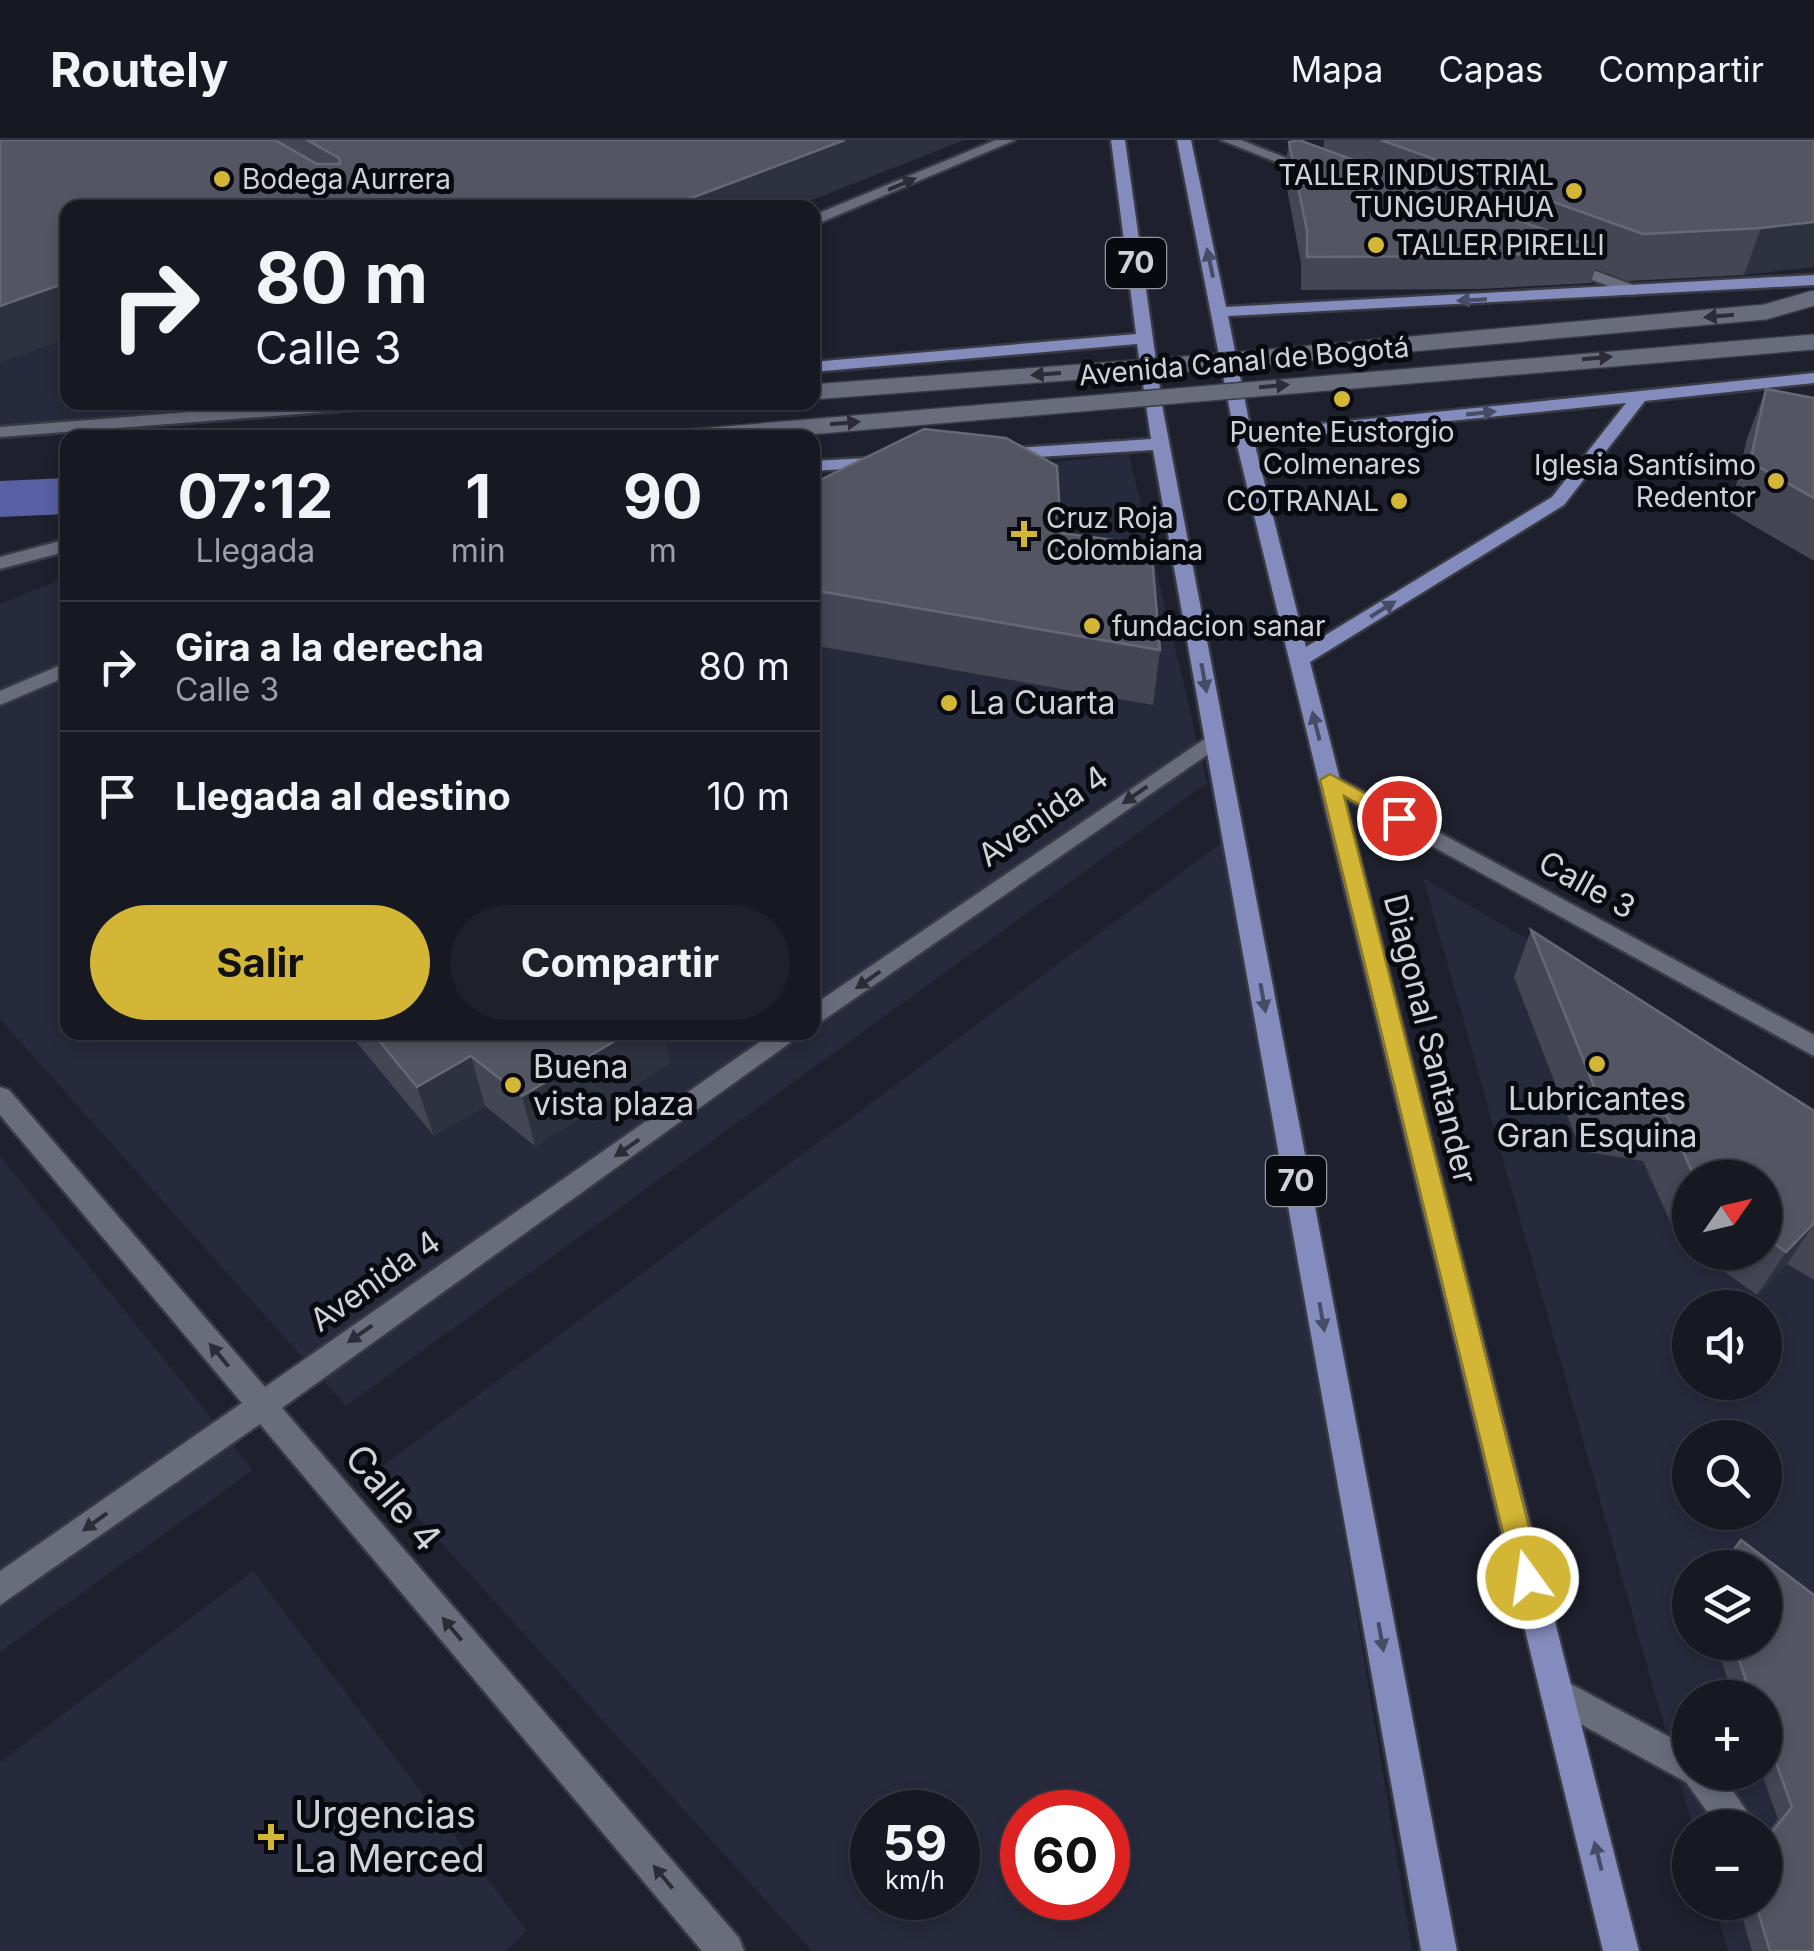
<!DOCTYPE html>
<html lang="es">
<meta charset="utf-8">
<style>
body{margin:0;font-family:Inter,sans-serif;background:#1f212a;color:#f1f3f6;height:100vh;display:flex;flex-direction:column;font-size:38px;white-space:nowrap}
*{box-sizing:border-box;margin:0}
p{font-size:32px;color:#9ea0a5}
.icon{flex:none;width:55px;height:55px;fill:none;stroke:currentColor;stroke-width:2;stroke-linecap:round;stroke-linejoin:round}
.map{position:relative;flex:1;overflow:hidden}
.drawer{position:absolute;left:60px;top:290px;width:760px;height:610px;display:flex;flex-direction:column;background:#161822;border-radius:20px;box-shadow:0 5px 15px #0003,0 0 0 2px #353740}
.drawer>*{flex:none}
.banner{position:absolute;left:60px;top:60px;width:760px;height:210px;border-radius:20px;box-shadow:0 5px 15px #0003,0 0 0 2px #353740;background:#161822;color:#f1f3f6;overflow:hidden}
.needle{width:65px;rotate:56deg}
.controls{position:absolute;left:1672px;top:1020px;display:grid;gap:20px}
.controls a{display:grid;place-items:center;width:110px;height:110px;border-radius:50%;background:#161822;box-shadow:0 5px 15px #0003,0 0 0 2px #353740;font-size:50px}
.speed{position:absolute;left:850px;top:1650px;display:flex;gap:20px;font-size:50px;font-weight:700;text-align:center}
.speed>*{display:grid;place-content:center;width:130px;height:130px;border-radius:50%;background:#161822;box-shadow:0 5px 15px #0003,0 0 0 2px #353740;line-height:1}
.speed small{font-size:25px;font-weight:400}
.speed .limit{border:15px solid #d22;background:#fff;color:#111}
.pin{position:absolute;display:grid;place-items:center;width:85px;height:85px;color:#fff;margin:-42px;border:5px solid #fff;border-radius:50%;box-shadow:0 2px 10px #0007}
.me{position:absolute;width:110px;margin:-55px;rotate:346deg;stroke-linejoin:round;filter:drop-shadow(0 0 8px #0008)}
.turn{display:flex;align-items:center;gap:35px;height:210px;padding:0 30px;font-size:45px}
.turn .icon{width:130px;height:130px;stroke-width:2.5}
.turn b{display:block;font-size:70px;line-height:85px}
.eta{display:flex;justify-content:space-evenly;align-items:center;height:170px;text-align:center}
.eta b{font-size:60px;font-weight:700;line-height:70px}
.cta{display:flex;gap:20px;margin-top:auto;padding:20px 30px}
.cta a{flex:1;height:115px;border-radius:60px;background:#d3b635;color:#111;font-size:40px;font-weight:700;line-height:115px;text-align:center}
.cta a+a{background:#1f212a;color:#f1f3f6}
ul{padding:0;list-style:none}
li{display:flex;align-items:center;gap:30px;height:130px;padding:0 30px;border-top:2px solid #353740}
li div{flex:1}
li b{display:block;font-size:38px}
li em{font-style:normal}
header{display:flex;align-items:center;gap:60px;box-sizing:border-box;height:140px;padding:0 50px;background:#161822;border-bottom:2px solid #353740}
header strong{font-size:48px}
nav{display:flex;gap:55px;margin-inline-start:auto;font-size:35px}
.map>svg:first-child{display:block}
.built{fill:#272a3c;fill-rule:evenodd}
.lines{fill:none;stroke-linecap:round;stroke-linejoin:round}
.canal{fill:#5660a3;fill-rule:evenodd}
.service-casing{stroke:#383a44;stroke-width:5}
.minor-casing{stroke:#383a44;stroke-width:5}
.secondary-casing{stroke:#383a44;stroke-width:5}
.primary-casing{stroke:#383a44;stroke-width:5}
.service{fill:#696c7b;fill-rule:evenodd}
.minor{fill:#696c7b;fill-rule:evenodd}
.secondary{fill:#696c7b;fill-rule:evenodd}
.primary{fill:#838cbc;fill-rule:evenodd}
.secondary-bridge-casing{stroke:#383a44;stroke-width:18;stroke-linecap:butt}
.secondary-bridge{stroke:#696c7b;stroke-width:15}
.wall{fill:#444654}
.shaded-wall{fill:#2e313e}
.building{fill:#535662;stroke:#666975;stroke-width:2.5}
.oneway{fill:#2b2c35}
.oneway2{fill:#464b66}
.route{fill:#d3b635;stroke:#897622;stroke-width:2.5}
.poi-dot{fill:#d3b635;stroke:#090a10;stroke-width:4}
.labels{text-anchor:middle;stroke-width:10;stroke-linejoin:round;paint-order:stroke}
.far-poi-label{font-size:28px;fill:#d0d2da;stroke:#090a10;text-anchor:start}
.far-street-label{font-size:28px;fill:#d0d2da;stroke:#090a10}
.shield{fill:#090a10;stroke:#94969d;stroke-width:2.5}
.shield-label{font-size:30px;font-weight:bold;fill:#d0d2da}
.poi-label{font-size:32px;fill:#d0d2da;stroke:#090a10;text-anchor:start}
.street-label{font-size:32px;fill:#d0d2da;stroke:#090a10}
.near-street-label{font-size:38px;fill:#d0d2da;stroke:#090a10}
.near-poi-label{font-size:38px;fill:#d0d2da;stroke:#090a10;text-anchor:start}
</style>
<header>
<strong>Routely</strong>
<nav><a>Mapa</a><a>Capas</a><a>Compartir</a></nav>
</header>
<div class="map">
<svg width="1814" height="1811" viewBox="0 0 1814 1811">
<rect width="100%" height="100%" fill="#1e202d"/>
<g class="built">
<path d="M0 0 68 68V262L336 263 0 288Z"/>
<path d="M1129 314 1207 643 346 1266 0 879V464L67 437 68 892H812L813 349Z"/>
<path d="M1229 697 1412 1811H812L376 1331ZM872 1672H958V1758H872ZM1022 1672H1108V1758H1022Z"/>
<path d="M1423 738 1814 968V1811H1728L1714 1763 1765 1762V1688L1693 1687ZM1690 1038H1765V1112H1690ZM1690 1168H1765V1242H1690ZM1690 1298H1765V1372H1690ZM1690 1428H1765V1502H1690ZM1690 1558H1765V1632H1690Z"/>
<path d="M0 1016 253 1330 0 1512Z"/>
<path d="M253 1431 527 1791 506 1811H0V1622Z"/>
</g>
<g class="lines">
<path class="canal" d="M68 338V374L0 377V341Z"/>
<g class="service-casing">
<g id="service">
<path d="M68 522V536L0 565V551Z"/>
<path d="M1556 1536 1690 1608V1632H1720L1758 1688H1719L1686 1642 1544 1564 1540 1552 1544 1540Z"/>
</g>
</g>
<g class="minor-casing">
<g id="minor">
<path d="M996 0H1015L812 86V76Z"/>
<path d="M1221 0H1241L1326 34 1314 37Z"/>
<path d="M1563 119 1644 149 1646 152 1632 155 1558 127 1555 124Z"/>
<path d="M1215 592 1223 594 1226 599 1223 604 812 888V866Z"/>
<path d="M1329 633 1814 895V916L1321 645 1318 640Z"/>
<path d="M774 892H805L282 1268 739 1798 744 1811H702L260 1284 0 1465V1431L242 1263 0 975V947L9 950 265 1247Z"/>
</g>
</g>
<g class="secondary-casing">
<g id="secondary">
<path d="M317 262H398L390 267 0 297V287Z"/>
<path d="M562 262H674L666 267H570Z"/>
<path d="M68 399V411L0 429V417Z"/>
</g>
</g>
<g class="primary-casing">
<g id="primary">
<path d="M1111 0H1125L1163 270 1457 1811H1421L1153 310 1002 319 993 314 1002 309 1151 299 1137 204 812 232V222L1136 194Z"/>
<path d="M1177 0H1191L1226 167 1814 135V145L1228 176 1251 291 1814 233V243L1645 261 1564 365 1310 522 1639 1811H1603L1235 297ZM1626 263 1552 357 1306 507 1254 301Z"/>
<path d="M887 317 896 322 893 326 812 331V321Z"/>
</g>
</g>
<use href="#service" class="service"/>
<use href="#minor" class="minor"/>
<use href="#secondary" class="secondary"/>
<use href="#primary" class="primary"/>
<g class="secondary-bridge-casing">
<g id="secondary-bridge">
<path d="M812 252 1212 222 1765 172 1814 158"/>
<path d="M678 298 1814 202"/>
</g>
</g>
<use href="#secondary-bridge" class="secondary-bridge"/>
</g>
<g class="wall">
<path d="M0 0H964L68 68V198L0 222Z"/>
<path d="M1324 0H1814L1744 135 1628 141 1595 129 1591 143 1479 149 1301 150V123L1284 33 1289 2 1323 9Z"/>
<path d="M1766 249 1814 258V421L1730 372 1747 298Z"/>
<path d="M182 262H290L188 268Z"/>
<path d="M812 344 1061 393 1160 510 1153 565 812 505Z"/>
<path d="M1531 790 1814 971V1140L1787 1124 1757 1155 1697 1112H1765V1038H1690V1108L1678 1099 1643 1021 1581 1011 1514 837Z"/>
<path d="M348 892H664L669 924 535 1006 485 966 434 996Z"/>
<path d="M1814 1455V1811H1752L1738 1762H1765V1695L1778 1679 1761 1632H1765V1558H1734L1715 1502H1765Z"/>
</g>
<g class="shaded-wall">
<path d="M845 0H964L792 68H665Z"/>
<path d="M1814 82V127L1744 135 1761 88Z"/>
<path d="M68 142V198L0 222V166Z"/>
<path d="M630 892H664L669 924 535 1006 522 956Z"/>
<path d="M471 916 485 966 434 996 417 947Z"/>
<path d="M1814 1084 1787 1124 1757 1155 1786 1112Z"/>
</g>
<g class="building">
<path d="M0 0H275L317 24H340L339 18 307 0H845L665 68H68V142L0 166Z"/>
<path d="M1299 0 1600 110 1487 116 1307 117V91L1289 2Z"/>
<path d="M1381 0H1814V82L1761 88 1643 94Z"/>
<path d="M1766 249 1814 258V358L1750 322Z"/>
<path d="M924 289 1006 298 1057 326 1061 393 1151 405 1160 510 812 450V344Z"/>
<path d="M1531 790 1814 971V1083L1786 1112 1765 1097V1038H1695L1667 976 1602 966Z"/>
<path d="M372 892H630L522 956 471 916 417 947Z"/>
<path d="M1741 1400 1814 1455V1811H1770L1755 1762H1765V1701L1792 1667 1765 1592V1558H1752L1733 1502H1765V1428H1720Z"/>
</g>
<defs><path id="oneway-solid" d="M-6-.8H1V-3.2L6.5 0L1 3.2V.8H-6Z" transform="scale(2.5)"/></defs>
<g class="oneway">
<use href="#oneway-solid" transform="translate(902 44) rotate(-23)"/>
<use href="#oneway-solid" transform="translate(1719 176) rotate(175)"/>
<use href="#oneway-solid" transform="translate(1597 218) rotate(-5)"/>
<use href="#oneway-solid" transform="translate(1046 234) rotate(176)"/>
<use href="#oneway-solid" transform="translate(1274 246) rotate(-5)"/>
<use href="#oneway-solid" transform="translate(845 283) rotate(-5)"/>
<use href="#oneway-solid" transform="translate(1135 655) rotate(145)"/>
<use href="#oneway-solid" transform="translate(868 840) rotate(145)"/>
<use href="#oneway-solid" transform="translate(627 1008) rotate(145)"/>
<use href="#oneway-solid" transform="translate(360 1194) rotate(145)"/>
<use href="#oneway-solid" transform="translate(219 1215) rotate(-130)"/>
<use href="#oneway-solid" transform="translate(95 1382) rotate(144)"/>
<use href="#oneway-solid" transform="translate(452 1489) rotate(-130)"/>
<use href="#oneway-solid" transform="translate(663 1737) rotate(-130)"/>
</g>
<g class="oneway2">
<use href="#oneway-solid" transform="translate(1210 123) rotate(-102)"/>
<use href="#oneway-solid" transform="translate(1472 160) rotate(177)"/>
<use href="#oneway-solid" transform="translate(1481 273) rotate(-6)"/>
<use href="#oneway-solid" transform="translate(1383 469) rotate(-32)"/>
<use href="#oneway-solid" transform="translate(1204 538) rotate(80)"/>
<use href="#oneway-solid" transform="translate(1316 586) rotate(-104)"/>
<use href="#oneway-solid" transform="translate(1263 858) rotate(80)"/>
<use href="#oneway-solid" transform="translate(1322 1177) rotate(80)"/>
<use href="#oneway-solid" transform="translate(1381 1497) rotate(80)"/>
<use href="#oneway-solid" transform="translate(1598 1716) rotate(-104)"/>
</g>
<path class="route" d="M1330 634 1409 678 1399 685 1392 683 1344 656 1542 1438 1538 1447 1528 1451 1518 1447 1514 1438 1320 640Z"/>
<g class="poi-dot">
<circle cx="222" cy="39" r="10"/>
<circle cx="1574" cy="51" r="10"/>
<circle cx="1376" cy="105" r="10"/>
<circle cx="1342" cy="259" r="10"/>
<circle cx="1776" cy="341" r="10"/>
<circle cx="1399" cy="361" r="10"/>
<path d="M1019 379h10v10h10v10h-10v10h-10v-10h-10v-10h10z"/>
<circle cx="1092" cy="486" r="10"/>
<circle cx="949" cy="563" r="10"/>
<circle cx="1597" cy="924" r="10"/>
<circle cx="513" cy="945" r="10"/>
<path d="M266 1682h10v10h10v10h-10v10h-10v-10h-10v-10h10z"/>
</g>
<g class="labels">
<g class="far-poi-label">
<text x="1554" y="45" text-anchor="end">TALLER INDUSTRIAL<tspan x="1554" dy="32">TUNGURAHUA</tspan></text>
<text x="242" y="49">Bodega Aurrera</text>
<text x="1396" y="115">TALLER PIRELLI</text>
<text x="1342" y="302" text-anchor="middle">Puente Eustorgio<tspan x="1342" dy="32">Colmenares</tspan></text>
<text x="1756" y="335" text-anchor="end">Iglesia Santísimo<tspan x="1756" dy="32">Redentor</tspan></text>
<text x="1379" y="371" text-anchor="end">COTRANAL</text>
<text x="1046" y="388">Cruz Roja<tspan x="1046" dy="32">Colombiana</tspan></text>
<text x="1112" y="496">fundacion sanar</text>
</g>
<g class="far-street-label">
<text transform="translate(1244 221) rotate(-5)" y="10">Avenida Canal de Bogotá</text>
</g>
<g class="shield">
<rect x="1106" y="98" width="60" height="50" rx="8"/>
<rect x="1266" y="1016" width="60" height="50" rx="8"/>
</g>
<g class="shield-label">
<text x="1136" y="133">70</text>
<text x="1296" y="1051">70</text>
</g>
<g class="poi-label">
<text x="969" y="574">La Cuarta</text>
<text x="533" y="938">Buena<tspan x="533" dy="37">vista plaza</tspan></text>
<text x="1597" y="970" text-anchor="middle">Lubricantes<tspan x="1597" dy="37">Gran Esquina</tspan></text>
</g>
<g class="street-label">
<text transform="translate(1043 676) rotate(-35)" y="11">Avenida 4</text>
<text transform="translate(1587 745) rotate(29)" y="11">Calle 3</text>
<text transform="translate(1430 899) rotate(76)" y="11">Diagonal Santander</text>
<text transform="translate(375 1141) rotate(-35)" y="11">Avenida 4</text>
</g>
<g class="near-street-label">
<text transform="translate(393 1358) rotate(50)" y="13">Calle 4</text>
</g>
<g class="near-poi-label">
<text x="294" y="1688">Urgencias<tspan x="294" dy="44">La Merced</tspan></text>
</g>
</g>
</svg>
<div class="controls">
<a><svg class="needle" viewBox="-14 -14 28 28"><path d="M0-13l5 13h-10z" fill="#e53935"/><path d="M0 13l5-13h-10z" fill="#9ea0a5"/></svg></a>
<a><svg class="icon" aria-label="sound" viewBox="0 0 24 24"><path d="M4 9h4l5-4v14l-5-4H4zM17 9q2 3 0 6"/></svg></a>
<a><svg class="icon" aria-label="search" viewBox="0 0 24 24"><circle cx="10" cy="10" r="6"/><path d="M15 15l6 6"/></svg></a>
<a><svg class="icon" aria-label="layers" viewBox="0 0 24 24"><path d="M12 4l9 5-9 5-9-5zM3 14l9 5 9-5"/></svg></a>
<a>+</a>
<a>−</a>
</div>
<div class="speed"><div>59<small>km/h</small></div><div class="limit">60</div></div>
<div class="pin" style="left:1399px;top:678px;background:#d93025"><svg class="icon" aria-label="arrive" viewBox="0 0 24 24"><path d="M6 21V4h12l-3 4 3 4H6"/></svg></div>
<svg class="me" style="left:1528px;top:1438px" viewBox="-20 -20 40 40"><circle r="17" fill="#d3b635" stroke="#fff" stroke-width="3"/><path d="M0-11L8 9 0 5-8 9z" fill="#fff"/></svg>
<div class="banner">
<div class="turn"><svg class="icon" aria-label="right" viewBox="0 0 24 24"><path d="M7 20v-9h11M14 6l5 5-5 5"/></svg><div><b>80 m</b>Calle 3</div></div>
</div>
<section class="drawer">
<div class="eta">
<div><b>07:12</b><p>Llegada</p></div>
<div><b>1</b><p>min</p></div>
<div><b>90</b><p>m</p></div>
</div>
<ul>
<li><svg class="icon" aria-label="right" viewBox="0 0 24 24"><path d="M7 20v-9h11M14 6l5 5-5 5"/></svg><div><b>Gira a la derecha</b><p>Calle 3</p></div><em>80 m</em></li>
<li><svg class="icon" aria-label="arrive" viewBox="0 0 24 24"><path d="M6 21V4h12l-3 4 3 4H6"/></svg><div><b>Llegada al destino</b></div><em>10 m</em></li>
</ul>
<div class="cta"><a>Salir</a><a>Compartir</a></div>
</section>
</div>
